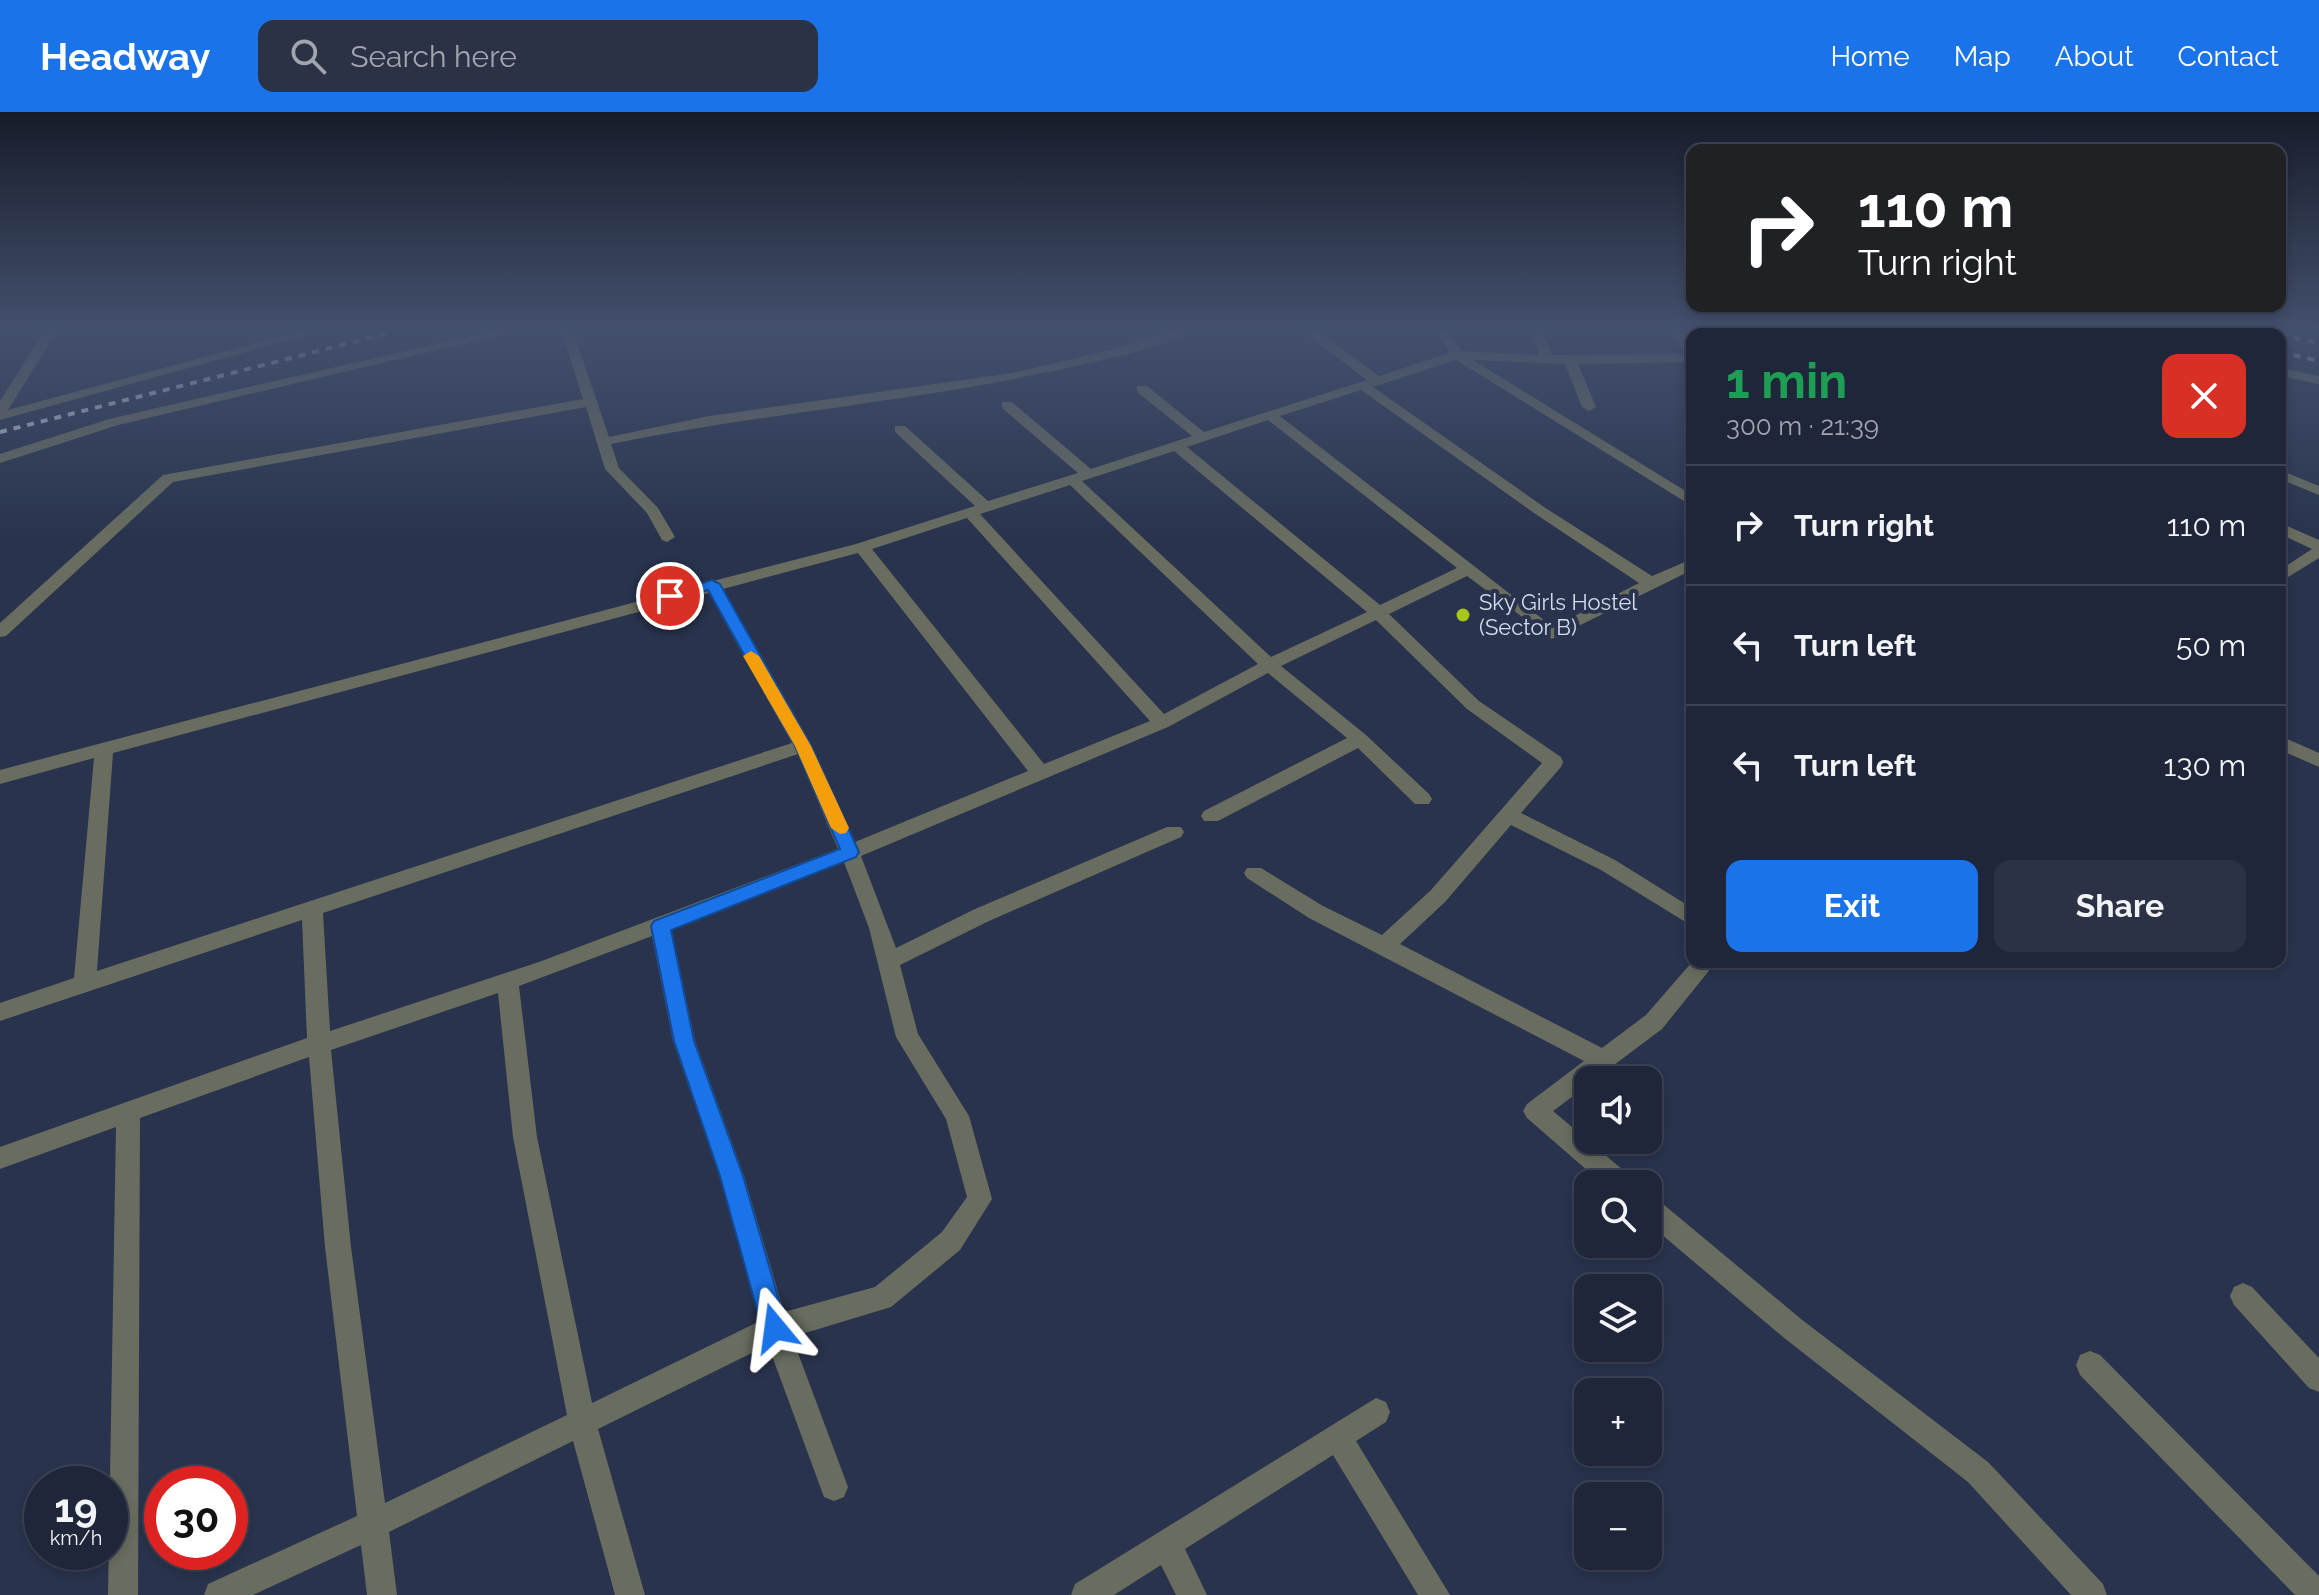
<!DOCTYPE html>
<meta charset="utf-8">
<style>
body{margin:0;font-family:Raleway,sans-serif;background:#2c3245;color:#f1f3f6;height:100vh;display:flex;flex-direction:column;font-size:30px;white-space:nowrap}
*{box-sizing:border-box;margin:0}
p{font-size:26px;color:#a1a5af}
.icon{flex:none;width:44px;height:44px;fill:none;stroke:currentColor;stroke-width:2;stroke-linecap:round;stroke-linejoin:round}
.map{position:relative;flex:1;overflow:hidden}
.sheet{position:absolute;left:1686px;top:216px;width:600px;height:640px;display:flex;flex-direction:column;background:#1f263a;border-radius:16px;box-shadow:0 4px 12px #0003,0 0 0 2px #3c4354}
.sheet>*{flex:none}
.top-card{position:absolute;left:1686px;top:32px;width:600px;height:168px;border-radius:16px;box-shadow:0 4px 12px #0003,0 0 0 2px #3c4354;background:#202124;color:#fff;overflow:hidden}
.buttons{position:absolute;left:1574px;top:954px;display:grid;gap:16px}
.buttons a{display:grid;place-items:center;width:88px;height:88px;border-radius:16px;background:#1f263a;box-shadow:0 4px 12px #0003,0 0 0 2px #3c4354;font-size:40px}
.speed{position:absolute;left:24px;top:1354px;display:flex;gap:16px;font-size:40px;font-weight:700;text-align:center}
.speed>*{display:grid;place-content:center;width:104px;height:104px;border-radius:50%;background:#1f263a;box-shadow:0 4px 12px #0003,0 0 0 2px #3c4354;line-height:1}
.speed small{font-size:20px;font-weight:400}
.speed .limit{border:12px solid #d22;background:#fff;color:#111}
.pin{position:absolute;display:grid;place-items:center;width:68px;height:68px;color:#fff;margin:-34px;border:4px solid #fff;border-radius:50%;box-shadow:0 2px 8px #0007}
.me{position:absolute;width:88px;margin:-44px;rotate:344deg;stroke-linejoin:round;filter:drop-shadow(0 0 6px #0008)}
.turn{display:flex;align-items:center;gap:28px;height:168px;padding:0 40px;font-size:36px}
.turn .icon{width:104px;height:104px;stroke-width:2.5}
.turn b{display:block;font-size:56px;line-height:68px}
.round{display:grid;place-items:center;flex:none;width:84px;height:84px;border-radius:16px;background:#2c3245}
.headline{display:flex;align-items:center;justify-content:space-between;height:136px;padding:0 40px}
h1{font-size:48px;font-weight:700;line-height:60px;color:#1e9e55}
.cta{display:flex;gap:16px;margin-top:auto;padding:16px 40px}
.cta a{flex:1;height:92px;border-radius:16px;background:#1a73e8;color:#fff;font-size:32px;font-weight:700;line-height:92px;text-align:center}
.cta a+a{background:#2c3245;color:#f1f3f6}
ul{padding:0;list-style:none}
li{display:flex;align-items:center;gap:24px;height:120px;padding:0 40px;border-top:2px solid #3c4354}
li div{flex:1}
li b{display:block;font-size:30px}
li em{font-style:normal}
header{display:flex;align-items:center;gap:48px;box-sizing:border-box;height:112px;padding:0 40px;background:#1a73e8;color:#fff}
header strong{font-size:38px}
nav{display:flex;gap:44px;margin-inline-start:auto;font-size:28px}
.search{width:560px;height:72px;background:#2c3245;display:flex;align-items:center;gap:20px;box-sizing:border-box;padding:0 28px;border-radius:16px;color:#a1a5af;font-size:30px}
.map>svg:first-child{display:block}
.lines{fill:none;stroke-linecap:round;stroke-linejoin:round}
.minor{fill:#696d5f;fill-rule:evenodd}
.rail{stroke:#c0c8da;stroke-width:4;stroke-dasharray:7 7;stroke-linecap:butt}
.route{fill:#1a73e8;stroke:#114b97;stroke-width:2}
.slow{fill:#f59e0b}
.poi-dot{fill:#a9c71a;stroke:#29334d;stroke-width:3}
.labels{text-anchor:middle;stroke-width:8;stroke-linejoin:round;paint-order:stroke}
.poi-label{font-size:22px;fill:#d3dbec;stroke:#29334d;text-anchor:start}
</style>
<header>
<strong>Headway</strong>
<div class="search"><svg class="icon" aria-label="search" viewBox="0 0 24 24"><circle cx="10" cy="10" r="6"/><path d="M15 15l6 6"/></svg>Search here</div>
<nav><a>Home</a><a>Map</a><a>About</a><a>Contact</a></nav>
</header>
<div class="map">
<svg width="2319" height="1483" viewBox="0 0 2319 1483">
<rect width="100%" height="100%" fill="#29334d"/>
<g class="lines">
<g class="minor">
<path d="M44 219H57L8 298 300 219H322L0 308V289Z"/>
<path d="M493 219H518L118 313 0 351V342L109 307Z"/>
<path d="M561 219H573L609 325 709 304 1012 261 1110 238 1169 219H1190C1167 235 1109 246 1080 253 926 289 767 300 611 332L619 356 658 396 675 425 667 430 662 428 647 401 605 357 586 295 173 370 6 524 0 525V511L163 363 583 287Z"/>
<path d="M1303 219H1318L1379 264 1449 241 1436 219H1449L1461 239 1539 243 1530 219H1542L1552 243 1684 242 1670 219H1683L1692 234V250L1578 252 1596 295 1589 299 1582 295 1565 252 1473 248 1692 383V394L1456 248 1373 275 1544 395 1652 464 1692 447V458L1552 527 1467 464 1389 502 1479 589 1561 645 1563 650 1561 655 1521 701 1615 748 1692 796V814L1601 758 1511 713 1445 790 1400 832 1602 936 1646 903 1692 850H1716L1662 917 1594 968H1588V973L1553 999 1630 1064 1633 1072H1603L1527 1006 1523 999 1527 992 1584 949 1309 806 1247 766 1244 761 1247 756H1261L1323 794 1382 823 1431 778 1542 651 1467 597 1376 508 1281 554 1366 623 1429 682 1432 687 1429 692H1415L1358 636 1218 709H1204L1201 704 1204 699 1347 626 1268 561 1168 615 861 744 896 836 975 797 1167 715H1181L1184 720 1181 725 989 809 900 853 918 922 969 1004 992 1087 960 1138 891 1195 792 1225 848 1375 844 1385 834 1389 824 1385 768 1233 598 1317 645 1483H615L573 1329 389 1420 397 1483H367L361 1433 253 1483H204L208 1472 357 1404 325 1135 309 945 140 1006 138 1483H108L116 1015 0 1057V1035L307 926 302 808 0 909V891L74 866 94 646 0 672V658L704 472 706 469 717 468 856 432 975 394 895 320V314H905L988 389 1078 361 1002 296V290H1012L1091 357 1192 324 1137 280V274H1147L1204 320 1367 268ZM1361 278 1534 401 1639 471 1553 515 1280 304ZM1268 308 1457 456 1380 493 1187 335ZM1174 339 1367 500 1271 545 1082 369ZM1070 373 1258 552 1164 602 980 402ZM967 406 1150 609 1044 652 872 437ZM858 441 1028 659 855 730 812 634 723 477ZM709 481 792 631 97 859 113 641ZM798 642 838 737 539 850 330 919 323 801ZM844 750 869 816 896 925 946 1007 967 1085 942 1120 875 1175 784 1200 744 1064 695 929 671 817ZM652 824 673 929 720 1064 760 1209 592 1291 537 1025 519 874ZM498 881 513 1025 567 1303 385 1391 351 1135 331 938Z"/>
<path d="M1890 219H1906L1907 222H1892Z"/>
<path d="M2078 219H2101L2102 222H2081Z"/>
<path d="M2280 256 2319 264V272L2280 264Z"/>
<path d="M2280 358 2319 374V383L2280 367Z"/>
<path d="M2280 411 2319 428V446L2280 470V458L2312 437 2280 422Z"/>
<path d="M2280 624 2319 641V655L2280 638Z"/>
<path d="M1648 1083 1657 1087 1801 1207 1988 1350 2103 1472 2107 1483H2071L1968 1370 1783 1225 1648 1111Z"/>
<path d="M2243 1171 2252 1175 2319 1246V1280L2309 1276 2234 1193 2230 1184 2234 1175Z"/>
<path d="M2090 1239 2100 1243 2319 1464V1483H2295L2080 1263 2076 1253 2080 1243Z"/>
<path d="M1376 1286 1386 1290 1390 1300 1386 1310 1356 1329 1450 1483H1418L1333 1343 1185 1437 1207 1483H1176L1161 1453 1114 1483H1071L1075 1472Z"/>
</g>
<g class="rail">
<path d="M2180 219 2191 222"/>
<path d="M2280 223 2319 231"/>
<path d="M2280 240 2319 249"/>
<path d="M0 320 397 219"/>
</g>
</g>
<linearGradient id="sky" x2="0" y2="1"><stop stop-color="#171c2a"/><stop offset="0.51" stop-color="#43506d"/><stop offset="1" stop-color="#43506d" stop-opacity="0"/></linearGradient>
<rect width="2319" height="427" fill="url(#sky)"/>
<path class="route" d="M712 468 720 472 811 634 859 740 856 745 671 818 694 929 743 1064 787 1216 783 1225 775 1228 766 1225 762 1216 720 1064 674 929 651 814 654 809 840 737 795 634 708 478 670 489 663 484Z"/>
<path class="slow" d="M751 539 759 544 811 634 849 716 846 721 840 722 831 716 795 634 743 544Z"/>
<circle class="poi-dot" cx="1463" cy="503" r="8"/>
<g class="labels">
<g class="poi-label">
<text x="1479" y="498">Sky Girls Hostel<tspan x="1479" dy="25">(Sector B)</tspan></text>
</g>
</g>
</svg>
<div class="buttons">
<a><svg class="icon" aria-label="sound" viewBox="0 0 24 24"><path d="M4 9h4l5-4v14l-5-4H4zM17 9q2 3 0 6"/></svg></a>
<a><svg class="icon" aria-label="search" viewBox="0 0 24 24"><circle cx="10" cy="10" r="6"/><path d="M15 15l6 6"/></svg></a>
<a><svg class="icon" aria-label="layers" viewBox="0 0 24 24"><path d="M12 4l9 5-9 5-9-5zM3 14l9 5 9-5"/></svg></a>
<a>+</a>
<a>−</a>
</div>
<div class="speed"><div>19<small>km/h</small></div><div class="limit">30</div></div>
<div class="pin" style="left:670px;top:484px;background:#d93025"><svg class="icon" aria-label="arrive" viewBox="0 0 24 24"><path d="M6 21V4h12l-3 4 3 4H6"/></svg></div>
<svg class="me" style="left:775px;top:1216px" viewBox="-20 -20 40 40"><path d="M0-17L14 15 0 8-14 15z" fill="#1a73e8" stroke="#fff" stroke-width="4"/></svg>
<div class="top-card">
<div class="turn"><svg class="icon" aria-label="right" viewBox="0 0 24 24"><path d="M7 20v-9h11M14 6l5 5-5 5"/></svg><div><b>110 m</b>Turn right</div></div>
</div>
<section class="sheet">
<div class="headline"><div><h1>1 min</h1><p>300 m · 21:39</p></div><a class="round" style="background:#d93025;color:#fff"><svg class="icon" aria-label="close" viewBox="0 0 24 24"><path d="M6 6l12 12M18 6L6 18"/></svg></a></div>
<ul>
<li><svg class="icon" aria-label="right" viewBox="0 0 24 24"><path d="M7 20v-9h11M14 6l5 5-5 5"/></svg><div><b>Turn right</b></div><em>110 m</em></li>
<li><svg class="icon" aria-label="left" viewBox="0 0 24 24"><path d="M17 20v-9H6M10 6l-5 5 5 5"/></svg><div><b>Turn left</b></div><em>50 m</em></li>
<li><svg class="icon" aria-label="left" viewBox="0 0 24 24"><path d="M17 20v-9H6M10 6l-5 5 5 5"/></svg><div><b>Turn left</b></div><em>130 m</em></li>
</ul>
<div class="cta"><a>Exit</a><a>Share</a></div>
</section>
</div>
